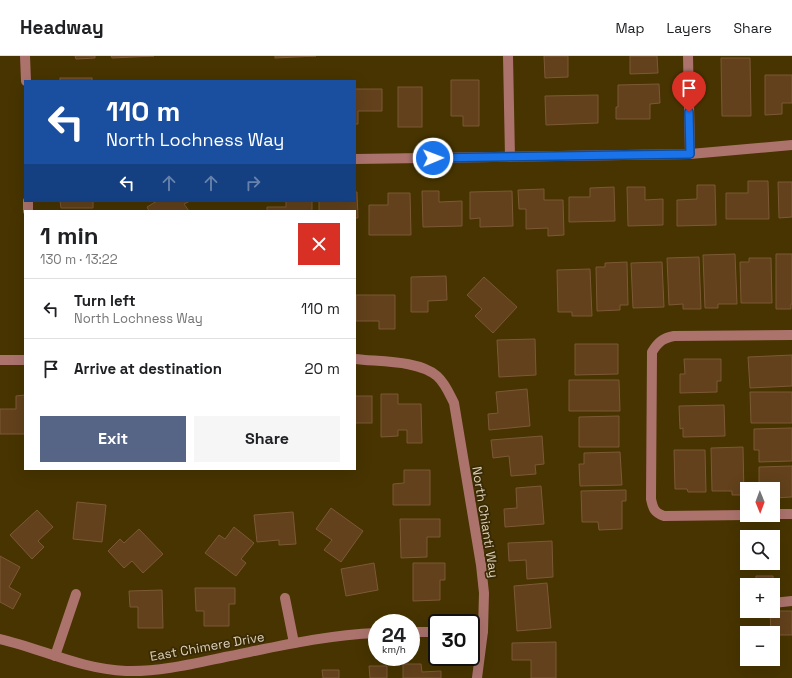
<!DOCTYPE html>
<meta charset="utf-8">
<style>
body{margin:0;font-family:"Space Grotesk",sans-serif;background:#f6f6f6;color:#202124;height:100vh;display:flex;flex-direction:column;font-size:15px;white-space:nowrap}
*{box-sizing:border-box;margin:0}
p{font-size:13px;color:#757577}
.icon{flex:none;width:22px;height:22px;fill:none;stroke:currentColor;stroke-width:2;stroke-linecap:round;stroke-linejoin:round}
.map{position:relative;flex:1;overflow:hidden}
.side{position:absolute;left:24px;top:154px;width:332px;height:260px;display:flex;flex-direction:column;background:#fff;border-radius:0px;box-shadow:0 4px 16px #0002}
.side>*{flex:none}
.guide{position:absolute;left:24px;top:24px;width:332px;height:122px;border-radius:0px;box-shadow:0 4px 16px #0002;background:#1a4fa0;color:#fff;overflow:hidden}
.needle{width:26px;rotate:179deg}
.controls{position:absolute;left:740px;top:426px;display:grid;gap:8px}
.controls a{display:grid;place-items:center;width:40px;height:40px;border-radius:0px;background:#fff;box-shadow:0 4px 16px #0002;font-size:20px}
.speed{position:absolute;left:368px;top:558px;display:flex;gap:8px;font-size:20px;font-weight:700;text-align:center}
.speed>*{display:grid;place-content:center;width:52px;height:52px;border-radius:50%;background:#fff;box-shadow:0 4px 16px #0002;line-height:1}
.speed small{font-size:10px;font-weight:400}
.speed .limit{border:2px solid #111;border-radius:6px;background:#fff;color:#111}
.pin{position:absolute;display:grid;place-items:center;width:34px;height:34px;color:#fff;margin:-41px -17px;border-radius:50% 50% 50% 0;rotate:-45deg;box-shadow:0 0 4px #0007}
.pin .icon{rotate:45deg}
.me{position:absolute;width:44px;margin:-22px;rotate:89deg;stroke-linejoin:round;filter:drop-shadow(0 0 3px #0008)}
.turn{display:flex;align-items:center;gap:14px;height:84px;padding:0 16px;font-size:18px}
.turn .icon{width:52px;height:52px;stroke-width:2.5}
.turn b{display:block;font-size:28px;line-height:34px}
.lanes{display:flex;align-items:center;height:38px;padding:0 16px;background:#0003;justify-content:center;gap:20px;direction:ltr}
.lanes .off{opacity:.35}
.round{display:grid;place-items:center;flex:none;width:42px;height:42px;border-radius:0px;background:#f6f6f6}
.summary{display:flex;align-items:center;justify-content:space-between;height:68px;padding:0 16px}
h1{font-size:24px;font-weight:600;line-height:30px}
.button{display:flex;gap:8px;margin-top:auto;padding:8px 16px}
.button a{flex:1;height:46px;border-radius:0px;background:#566486;color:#fff;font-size:16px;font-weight:600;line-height:46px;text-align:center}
.button a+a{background:#f6f6f6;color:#202124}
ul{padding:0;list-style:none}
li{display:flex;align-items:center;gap:12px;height:60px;padding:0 16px;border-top:1px solid #e0e0e0}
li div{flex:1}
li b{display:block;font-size:15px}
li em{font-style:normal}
header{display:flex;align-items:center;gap:24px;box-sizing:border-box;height:56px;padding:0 20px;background:#fff;border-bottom:1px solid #e0e0e0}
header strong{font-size:19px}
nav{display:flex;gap:22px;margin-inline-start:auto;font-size:14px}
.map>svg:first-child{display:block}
.building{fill:#62411c;stroke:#7c5935}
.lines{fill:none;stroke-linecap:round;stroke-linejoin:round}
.minor{stroke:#ac736d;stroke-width:10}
.route-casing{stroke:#114b97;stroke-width:10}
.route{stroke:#1a73e8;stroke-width:7}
.labels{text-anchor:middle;stroke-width:3.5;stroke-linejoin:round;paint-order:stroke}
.street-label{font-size:13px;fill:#dcd1b9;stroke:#392a05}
</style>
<header>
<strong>Headway</strong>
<nav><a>Map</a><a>Layers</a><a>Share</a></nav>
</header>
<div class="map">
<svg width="792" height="622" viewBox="0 0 792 622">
<rect width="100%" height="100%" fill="#473400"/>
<g class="building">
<path d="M75 0H95V2L76 3Z"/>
<path d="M111 0H154L112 2Z"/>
<path d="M275 0H316L275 2Z"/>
<path d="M544 0H568V21L545 22Z"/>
<path d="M630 0H657L658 17 630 18Z"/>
<path d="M721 2H750L751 60H722Z"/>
<path d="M765 19H792V47H782V58L765 59Z"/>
<rect x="60" y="22" width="32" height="3"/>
<path d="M451 24H479V70H463V60H451Z"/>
<path d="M659 28 660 47 650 48V63H616V51H618V29Z"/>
<rect x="398" y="31" width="24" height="40"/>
<path d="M355 33H382V55H358V68H355Z"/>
<path d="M598 39V67L546 69 545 40Z"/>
<path d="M748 125H768L769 163H726V137H748Z"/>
<path d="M778 126H792V161L779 162Z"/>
<path d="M697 129H715L716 169 677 170V144L697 143Z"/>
<path d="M614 131 615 165 569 166V141H590V132Z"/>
<path d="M627 131H645V144L663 143V169L628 170Z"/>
<path d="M544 133V144H563L564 179 548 180V172L526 173V153H519L518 134Z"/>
<path d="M422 135H439V146L462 145V170L423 171Z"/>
<path d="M512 135 513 170 480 171V162L470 163V136Z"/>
<path d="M355 136H357L358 162H355V155H319V145H355Z"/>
<path d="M388 137H410L411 179H369V149H388Z"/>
<path d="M60 145H93V152H61Z"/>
<path d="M157 145H190L184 148 189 155H149L147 151Z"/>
<path d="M286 145H312V155H267V151H286Z"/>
<path d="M735 198 737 248H718V252H705L703 199Z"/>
<path d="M776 198H792V248H791V253H776Z"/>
<path d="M699 201 701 253H683V248L669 249 667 202Z"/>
<path d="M749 202H771L772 247H741L740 206H749Z"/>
<path d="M627 206 628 249H620V254L597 255 596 211H605V207Z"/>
<path d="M662 206 664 251 633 252 631 207Z"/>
<path d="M590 213 592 260H572V256H558L557 214Z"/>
<path d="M446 220 447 244 428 245V256H411V221Z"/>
<path d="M484 221 517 251 493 277 475 260 482 253 467 239Z"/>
<path d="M356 239H395V273H379V265H356Z"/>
<path d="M535 283 536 319 499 321 497 284Z"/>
<path d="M575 288H618V318L575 319Z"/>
<path d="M792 299V330L750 332 748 301Z"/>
<path d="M684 303H721V325H717V336L680 337V318H685Z"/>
<path d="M569 324H619L620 355H569Z"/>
<path d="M527 333 530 370 489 374 488 358 498 357 496 336Z"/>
<path d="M750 336H792V367H751Z"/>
<path d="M381 338H398V348H421L422 387H407V374H398V380L381 381Z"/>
<path d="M25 339V378H0V353H16V340Z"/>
<rect x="355" y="340" width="17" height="27"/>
<path d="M724 349 725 380 683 381V372L680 373 679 350Z"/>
<path d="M619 360V391H579V361Z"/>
<path d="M792 372V405L759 406V394H754V373Z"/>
<path d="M542 380 544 408 535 409 536 418 511 420 509 400 493 402 491 384Z"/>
<path d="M743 391 744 439H732V435H712L711 392Z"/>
<path d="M674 394H705L706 436H688L687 433H675Z"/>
<path d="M620 396 622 429 580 430 579 408H584V397Z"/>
<path d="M792 410V441L773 442V433H754V431H759V411Z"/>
<path d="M404 414H430V449H393V428L404 427Z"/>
<path d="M541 430 544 468 505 471 504 453 517 452 516 432Z"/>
<path d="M626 434V445H622V473L599 474 598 466H582L581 435Z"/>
<path d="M77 446 106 449 102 486 73 483Z"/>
<path d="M331 452 363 475 341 506 324 494 332 484 316 473Z"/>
<path d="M37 454 53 471 38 485 44 491 32 503 10 479Z"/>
<path d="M293 456 296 488 279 489V484L257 486 254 459Z"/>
<path d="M400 463H440V481H427V501L401 502Z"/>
<path d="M234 471 254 487 241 503 246 507 236 520 205 497 219 479 225 483Z"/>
<path d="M139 473 163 498 143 517 132 505 124 512 108 495 120 483 124 487Z"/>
<path d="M552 485 553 521 527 523 526 504 509 505 508 487Z"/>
<path d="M0 500 20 511 9 531 21 538 13 553 0 546Z"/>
<path d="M374 507 378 534 346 540 341 513Z"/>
<path d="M413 507H445V524H440V544L413 545Z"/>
<path d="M756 520H773L774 538 773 529H756Z"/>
<path d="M547 527 551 572 517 575 514 530Z"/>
<path d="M195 532H235V548H229V570H204V555H196Z"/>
<path d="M162 534 163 572H138V551H130L129 535Z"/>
<path d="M770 555H792V579H773V577H771Z"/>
<path d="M556 586V622H531V604H512V587Z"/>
<path d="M403 608H421L422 616 441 615V622H403Z"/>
<path d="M369 610H387V622H370Z"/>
<path d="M322 614H339V622H323Z"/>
</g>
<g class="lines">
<g class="minor">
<path d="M25 0 26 25"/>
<path d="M508 0 510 101"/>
<path d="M688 0 690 98"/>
<path d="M355 103 690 98 792 89"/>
<path d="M28 145V155"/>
<path d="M355 303C379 306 418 304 437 320 445 327 449 337 454 347L481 509 484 537 483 575 477 622"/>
<path d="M0 304H25"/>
<path d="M773 458H792"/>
<path d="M747 459 664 460C655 457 653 453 651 443L652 296C658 286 663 282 674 280L792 279"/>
<path d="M285 542 294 587"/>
<path d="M773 547 792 545"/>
<path d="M471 575H483"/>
<path d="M411 576H437"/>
<path d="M0 583C43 593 80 613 126 615 159 616 192 608 225 601 275 591 325 579 377 577"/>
<path d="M55 600 76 538"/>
</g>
</g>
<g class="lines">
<g class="route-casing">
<path id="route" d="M433 102 690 98 689 56"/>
</g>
<use href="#route" class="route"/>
</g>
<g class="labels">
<g class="street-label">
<text transform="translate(486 466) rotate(81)" y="5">North Chianti Way</text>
<text transform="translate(207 590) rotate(-10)" y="5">East Chimere Drive</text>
</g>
</g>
</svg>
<div class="controls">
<a><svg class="needle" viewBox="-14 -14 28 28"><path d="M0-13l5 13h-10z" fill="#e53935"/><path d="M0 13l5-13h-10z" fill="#757577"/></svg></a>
<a><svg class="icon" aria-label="search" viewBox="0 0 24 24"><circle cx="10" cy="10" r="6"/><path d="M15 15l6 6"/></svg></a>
<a>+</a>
<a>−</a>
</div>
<div class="speed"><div>24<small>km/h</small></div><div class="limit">30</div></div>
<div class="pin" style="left:689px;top:56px;background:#d93025"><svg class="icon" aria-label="arrive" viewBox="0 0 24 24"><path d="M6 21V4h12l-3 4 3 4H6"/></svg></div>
<svg class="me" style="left:433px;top:102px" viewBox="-20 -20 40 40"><circle r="17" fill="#1a73e8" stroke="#fff" stroke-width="3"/><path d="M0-11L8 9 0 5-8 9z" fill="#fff"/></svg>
<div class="guide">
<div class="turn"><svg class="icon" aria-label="left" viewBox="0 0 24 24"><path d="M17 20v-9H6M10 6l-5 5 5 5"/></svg><div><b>110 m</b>North Lochness Way</div></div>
<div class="lanes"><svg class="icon" aria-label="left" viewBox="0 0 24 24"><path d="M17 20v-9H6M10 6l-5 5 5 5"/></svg><svg class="icon off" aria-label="ahead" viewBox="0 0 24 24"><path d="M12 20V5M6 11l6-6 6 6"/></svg><svg class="icon off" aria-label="ahead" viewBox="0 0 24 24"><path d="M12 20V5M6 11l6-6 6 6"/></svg><svg class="icon off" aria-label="right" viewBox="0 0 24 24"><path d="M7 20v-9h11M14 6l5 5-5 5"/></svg></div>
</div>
<section class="side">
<div class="summary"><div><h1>1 min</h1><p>130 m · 13:22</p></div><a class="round" style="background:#d93025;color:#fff"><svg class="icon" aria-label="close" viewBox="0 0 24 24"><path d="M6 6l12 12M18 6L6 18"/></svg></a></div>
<ul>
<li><svg class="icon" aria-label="left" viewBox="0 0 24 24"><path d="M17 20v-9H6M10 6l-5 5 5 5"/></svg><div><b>Turn left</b><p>North Lochness Way</p></div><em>110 m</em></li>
<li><svg class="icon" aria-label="arrive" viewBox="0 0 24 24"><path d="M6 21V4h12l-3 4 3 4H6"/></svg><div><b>Arrive at destination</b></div><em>20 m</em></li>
</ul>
<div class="button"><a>Exit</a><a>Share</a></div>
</section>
</div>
